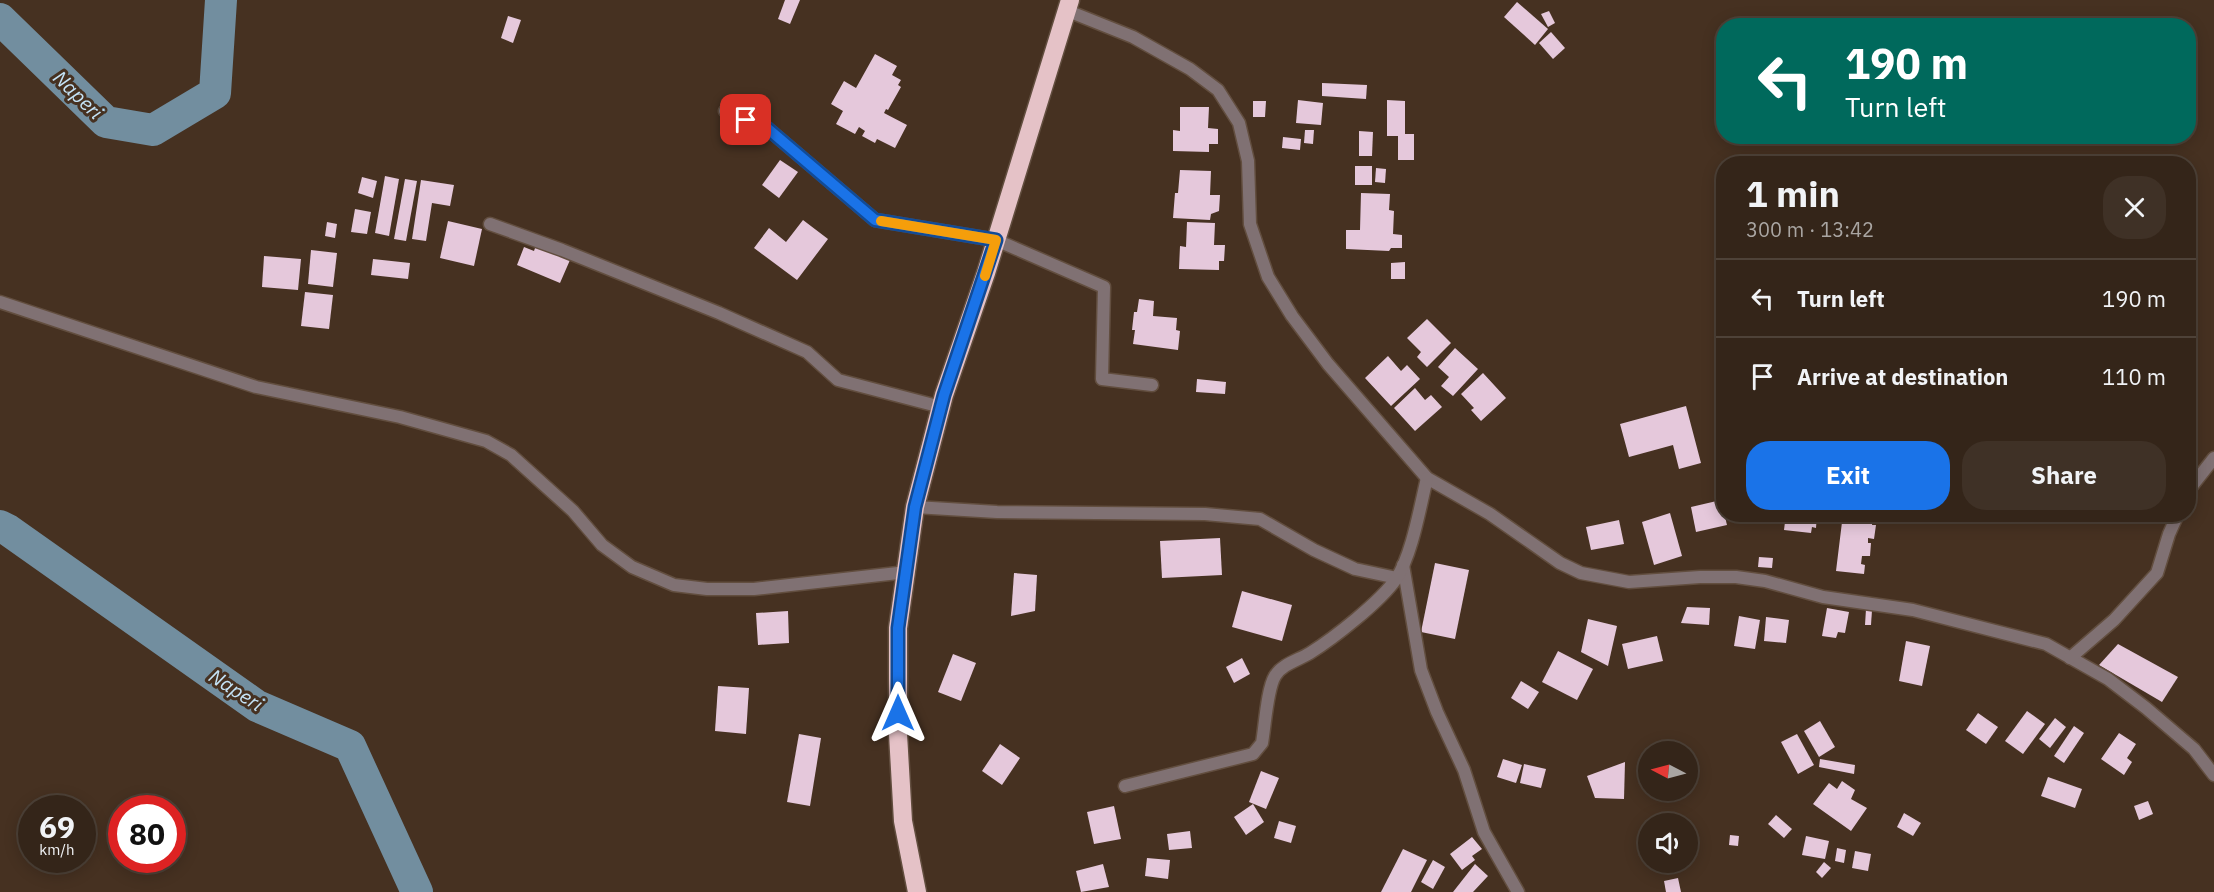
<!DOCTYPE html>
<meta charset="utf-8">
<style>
body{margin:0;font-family:"IBM Plex Sans",sans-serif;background:#3f3126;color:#f1f3f6;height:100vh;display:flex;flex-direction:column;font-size:22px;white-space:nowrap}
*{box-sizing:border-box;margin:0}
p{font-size:20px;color:#a9a5a2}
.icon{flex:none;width:33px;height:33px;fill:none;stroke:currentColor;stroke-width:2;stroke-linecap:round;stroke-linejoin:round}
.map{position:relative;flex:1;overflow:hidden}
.side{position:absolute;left:1716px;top:156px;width:480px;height:366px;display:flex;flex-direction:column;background:#342519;border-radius:24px;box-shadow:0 3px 15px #0003,0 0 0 2px #4e4238}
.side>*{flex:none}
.top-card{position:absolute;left:1716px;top:18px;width:480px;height:126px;border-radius:24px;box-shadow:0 3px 15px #0003,0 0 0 2px #4e4238;background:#00695c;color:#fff;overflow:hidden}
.needle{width:39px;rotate:276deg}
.tools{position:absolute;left:1638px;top:741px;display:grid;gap:12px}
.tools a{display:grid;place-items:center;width:60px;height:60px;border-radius:50%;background:#342519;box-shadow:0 3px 15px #0003,0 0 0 2px #4e4238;font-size:30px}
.speed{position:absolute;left:18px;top:795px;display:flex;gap:12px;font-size:30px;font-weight:700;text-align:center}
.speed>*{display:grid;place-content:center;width:78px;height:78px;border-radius:50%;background:#342519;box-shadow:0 3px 15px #0003,0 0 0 2px #4e4238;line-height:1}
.speed small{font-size:15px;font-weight:400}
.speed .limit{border:9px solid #d22;background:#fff;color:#111}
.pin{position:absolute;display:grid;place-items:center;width:51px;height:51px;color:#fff;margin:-26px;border-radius:12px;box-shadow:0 3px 9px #0006}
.me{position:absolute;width:66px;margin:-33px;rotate:0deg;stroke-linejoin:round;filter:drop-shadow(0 0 4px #0008)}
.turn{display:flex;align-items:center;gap:21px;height:126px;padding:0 30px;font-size:27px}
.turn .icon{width:78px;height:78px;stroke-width:2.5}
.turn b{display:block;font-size:42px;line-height:51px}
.round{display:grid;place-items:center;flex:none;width:63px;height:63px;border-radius:24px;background:#3f3126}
.head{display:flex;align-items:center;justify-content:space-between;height:102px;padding:0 30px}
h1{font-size:36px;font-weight:800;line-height:45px}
.action{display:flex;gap:12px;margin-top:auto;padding:12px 30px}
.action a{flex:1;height:69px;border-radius:24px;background:#1a73e8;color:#fff;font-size:24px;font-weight:800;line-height:69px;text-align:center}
.action a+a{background:#3f3126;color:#f1f3f6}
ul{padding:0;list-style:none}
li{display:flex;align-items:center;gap:18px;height:78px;padding:0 30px;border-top:2px solid #4e4238}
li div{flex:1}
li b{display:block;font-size:22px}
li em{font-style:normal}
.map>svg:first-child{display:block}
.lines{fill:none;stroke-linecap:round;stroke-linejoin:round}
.river{stroke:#728e9f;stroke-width:32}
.building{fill:#e5c8db}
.street-casing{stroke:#624e3f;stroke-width:15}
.highway-casing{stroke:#624e3f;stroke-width:21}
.street{stroke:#807173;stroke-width:12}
.highway{stroke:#e5c2c7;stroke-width:18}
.route-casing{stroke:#114b97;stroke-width:15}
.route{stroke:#1a73e8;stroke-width:10}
.slow{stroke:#f59e0b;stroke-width:10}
.labels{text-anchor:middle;stroke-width:6;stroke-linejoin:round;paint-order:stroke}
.water-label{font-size:20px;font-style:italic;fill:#c5e4f8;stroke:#463121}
</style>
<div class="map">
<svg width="2214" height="892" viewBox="0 0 2214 892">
<rect width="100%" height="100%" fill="#463121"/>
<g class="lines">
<g class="river">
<path d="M0 19 106 122 153 130 215 93 221 0"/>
<path d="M0 526 8 530 257 706 350 746 417 892"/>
</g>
</g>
<g class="building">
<path d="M785 0H800L790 24 778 19Z"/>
<path d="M1517 2 1548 29 1535 45 1504 17Z"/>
<path d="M1549 11 1555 23 1548 27 1541 14Z"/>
<path d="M508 16 521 20 513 43 501 38Z"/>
<path d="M1551 32 1565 48 1553 59 1539 43Z"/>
<path d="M875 54 897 66 892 75 901 80 898 85 901 87 888 110 886 109 884 113 907 125 895 148 877 139 875 143 862 136 865 131 859 127 855 134 836 124 843 111 831 104 844 81 856 88Z"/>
<path d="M1322 83 1367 85 1366 99 1322 96Z"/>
<path d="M1298 100 1323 103 1321 125 1296 123Z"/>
<path d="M1387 100 1405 101V134H1414V160H1398V136H1387Z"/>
<path d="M1253 101H1266L1265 117H1253Z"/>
<path d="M1180 107H1209L1208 128 1218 129V144H1209V152L1173 151V130L1180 131Z"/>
<path d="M1305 130H1314L1313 144 1304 143Z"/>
<path d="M1359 131 1373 132 1372 156H1359Z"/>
<path d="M1283 137 1301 139 1300 150 1282 148Z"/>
<path d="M780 160 798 172 779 198 762 185Z"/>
<rect x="1355" y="166" width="17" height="19"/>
<path d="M1376 168 1386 169 1385 183 1375 182Z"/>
<path d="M1180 170 1211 171 1210 195H1220L1219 211 1211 214 1210 220 1173 218 1175 193H1178Z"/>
<path d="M385 176 399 179 389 236 375 233Z"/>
<path d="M362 177 377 181 373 198 358 193Z"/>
<path d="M405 179 417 181 406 241 394 239Z"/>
<path d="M421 180 454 185 450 206 432 203 426 241 412 239Z"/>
<path d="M1361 193 1390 194 1389 210 1394 211 1393 234 1402 235V248H1391L1389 251 1346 249V230H1360Z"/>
<path d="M355 209 371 212 367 234 351 232Z"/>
<path d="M803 220 828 239 797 280 754 248 769 228 786 242Z"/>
<path d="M448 221 482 229 474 266 440 258Z"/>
<path d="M327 222 337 224 335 238 325 236Z"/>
<path d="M1187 222 1215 223 1214 245H1225L1224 261H1219V270L1179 269 1180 246 1186 247Z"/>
<path d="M536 245 570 260 560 283 517 265 524 247 534 251Z"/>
<path d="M311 250 337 253 333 287 308 284Z"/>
<path d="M264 256 301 259 298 290 262 287Z"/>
<path d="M373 259 410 263 408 279 371 275Z"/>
<path d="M1405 262V279H1391V263Z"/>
<path d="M305 292 333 295 329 329 301 326Z"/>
<path d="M1139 299 1154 301 1153 316 1177 318 1176 330 1180 331 1178 350 1133 344 1135 330H1132L1134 312H1137Z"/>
<path d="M1427 319 1451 343 1427 367 1417 357 1421 352 1407 338Z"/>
<path d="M1455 348 1478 369 1453 396 1441 386 1449 377 1438 367Z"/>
<path d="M1388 356 1401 371 1407 365 1420 379 1391 406 1365 378Z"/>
<path d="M1483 373 1506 398 1481 421 1471 410 1474 408 1461 394Z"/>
<path d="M1197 379 1226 382 1225 394 1196 392Z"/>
<path d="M1415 388 1425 400 1431 395 1442 407 1415 431 1394 408Z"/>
<path d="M1686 406 1701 463 1679 469 1673 445 1629 457 1620 424Z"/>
<path d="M1721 500 1727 525 1696 532 1691 507Z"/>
<path d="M1670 513 1682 556 1654 565 1642 522Z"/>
<path d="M1786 514H1817L1816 528 1812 527 1811 533 1784 530Z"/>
<path d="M1843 514 1873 517 1872 525H1876L1874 539 1868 538V543H1871L1870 556H1862L1861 564 1865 565 1864 574 1836 571Z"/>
<path d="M1619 520 1624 544 1591 550 1586 527Z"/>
<path d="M1220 538 1222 575 1162 578 1160 541Z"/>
<path d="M1759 557 1773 558 1772 568 1758 567Z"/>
<path d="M1435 563 1469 570 1455 639 1421 632Z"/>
<path d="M1014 573 1037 575 1035 611 1011 616Z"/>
<path d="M1242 591 1292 605 1282 641 1232 627Z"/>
<path d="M1687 607 1710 608 1709 625 1681 623Z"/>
<path d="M1827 608 1849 612 1845 633 1838 632 1836 638 1822 636Z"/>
<path d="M1866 609 1872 610 1871 625H1865Z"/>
<path d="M788 611 789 643 758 645 756 613Z"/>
<path d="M1739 616 1760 620 1755 649 1734 646Z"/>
<path d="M1766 617 1789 620 1786 643 1764 641Z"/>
<path d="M1588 619 1617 626 1608 666 1581 652Z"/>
<path d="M1657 636 1663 661 1628 669 1622 644Z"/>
<path d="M1906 641 1930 646 1922 686 1899 681Z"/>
<path d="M2118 644 2178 677 2162 702 2099 665Z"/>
<path d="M1558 651 1593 669 1577 700 1542 682Z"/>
<path d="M953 654 976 663 961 701 938 692Z"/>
<path d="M1242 658 1250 674 1234 683 1226 667Z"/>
<path d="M1521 681 1539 692 1528 709 1511 698Z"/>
<path d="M718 686 749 688 746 734 715 731Z"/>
<path d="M2027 711 2045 724 2023 754 2005 741Z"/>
<path d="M1978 713 1998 727 1986 744 1966 730Z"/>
<path d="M2055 718 2066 727 2050 748 2039 739Z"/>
<path d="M1820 721 1835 747 1819 757 1804 731Z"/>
<path d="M2074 726 2084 733 2064 763 2054 756Z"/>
<path d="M2119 733 2136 744 2127 758 2132 762 2124 775 2101 759Z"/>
<path d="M799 734 821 738 810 806 787 802Z"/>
<path d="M1797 734 1814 765 1798 774 1781 742Z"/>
<path d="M1000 744 1020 758 1002 785 982 771Z"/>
<path d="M1503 759 1522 765 1516 783 1497 777Z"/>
<path d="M1820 759 1855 765 1854 774 1819 767Z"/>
<path d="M1625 762 1624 799 1595 798 1587 776Z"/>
<path d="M1524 764 1546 769 1541 788 1520 783Z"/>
<path d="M1261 771 1279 778 1266 809 1249 802Z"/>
<path d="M2048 777 2082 789 2075 808 2041 796Z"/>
<path d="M1842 781 1855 790 1851 799 1867 808 1851 831 1813 804 1829 783 1837 789Z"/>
<path d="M2148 801 2153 814 2139 820 2134 806Z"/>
<path d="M1253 804 1264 822 1246 835 1234 817Z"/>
<path d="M1114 806 1121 839 1094 844 1087 812Z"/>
<path d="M1904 813 1921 823 1913 836 1897 827Z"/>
<path d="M1776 815 1792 829 1784 838 1768 824Z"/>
<path d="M1279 821 1296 826 1291 843 1274 838Z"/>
<path d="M1190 831 1192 848 1169 850 1167 834Z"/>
<path d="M1730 835 1739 836 1738 846 1729 845Z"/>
<path d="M1806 836 1829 841 1825 859 1802 855Z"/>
<path d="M1472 837 1482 849 1472 856 1475 860 1462 870 1450 854Z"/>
<path d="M1837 848 1846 850 1844 863 1835 861Z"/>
<path d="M1403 849 1427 860 1411 892H1381Z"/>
<path d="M1855 851 1871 854 1868 871 1852 868Z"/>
<path d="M1147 858 1170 860 1168 879 1145 876Z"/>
<path d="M1433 860 1445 867 1433 889 1421 882Z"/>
<path d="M1824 862 1831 868 1822 878 1816 872Z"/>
<path d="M1103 864 1109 887 1081 892 1076 871Z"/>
<path d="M1475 864 1488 876 1473 892H1453Z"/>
<path d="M1678 878 1681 892H1666L1664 881Z"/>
</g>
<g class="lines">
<g class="street-casing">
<g id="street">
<path d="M1068 11 1133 37 1190 69 1218 90 1239 123 1248 161 1250 224 1268 277 1292 316 1328 364 1427 478 1490 514 1560 563 1581 573 1629 582 1700 577H1736L1765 581 1823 597 1913 610 2046 644 2108 679 2146 708 2194 749 2214 775"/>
<path d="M725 111 767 128 875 220 996 240 1104 287 1102 379 1152 385"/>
<path d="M490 224 562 250 719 313 807 352 838 380 941 407"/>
<path d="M0 302 256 387 400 417 486 441 511 455 573 511 602 545 632 567 674 585 707 589H754L907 572"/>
<path d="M2188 491 2214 458"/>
<path d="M915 507 997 512 1205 514 1260 519 1314 550 1355 569 1397 578"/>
<path d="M1403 565 1421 670 1437 712 1464 770 1484 832 1518 892"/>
<path d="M2070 658 2114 620 2157 573 2169 534 2178 514"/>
<path d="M1125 786 1253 754 1262 743C1265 726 1267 689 1275 676 1282 664 1299 660 1310 653 1334 638 1380 602 1396 579 1412 555 1420 507 1427 478"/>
</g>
</g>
<g class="highway-casing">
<path id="highway" d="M917 892 903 821 898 734V628L915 507 944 395 986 273 1070 0"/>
</g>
<use href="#street" class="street"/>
<use href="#highway" class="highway"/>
</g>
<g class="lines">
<g class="route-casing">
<path id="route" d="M746 120 767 128 875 220 996 240 944 395 915 507 898 628V713"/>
</g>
<use href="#route" class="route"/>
<path class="slow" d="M881 221 996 240 985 276"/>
</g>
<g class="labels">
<g class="water-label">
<text transform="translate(78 95) rotate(44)" y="7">Naperi</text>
<text transform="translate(236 690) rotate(33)" y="7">Naperi</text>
</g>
</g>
</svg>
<div class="tools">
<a><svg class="needle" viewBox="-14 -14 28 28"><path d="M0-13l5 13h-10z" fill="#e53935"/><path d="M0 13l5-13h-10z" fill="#a9a5a2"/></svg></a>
<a><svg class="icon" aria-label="sound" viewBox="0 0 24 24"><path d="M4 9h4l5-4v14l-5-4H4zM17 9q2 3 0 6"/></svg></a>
</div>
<div class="speed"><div>69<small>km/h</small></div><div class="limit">80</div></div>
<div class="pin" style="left:746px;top:120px;background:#d93025"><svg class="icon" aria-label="arrive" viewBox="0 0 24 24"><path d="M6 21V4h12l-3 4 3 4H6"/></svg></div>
<svg class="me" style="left:898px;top:713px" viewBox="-20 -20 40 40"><path d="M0-17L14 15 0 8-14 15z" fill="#1a73e8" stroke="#fff" stroke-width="4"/></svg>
<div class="top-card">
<div class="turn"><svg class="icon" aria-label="left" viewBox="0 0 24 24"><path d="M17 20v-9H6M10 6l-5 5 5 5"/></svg><div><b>190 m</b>Turn left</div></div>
</div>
<section class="side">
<div class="head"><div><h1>1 min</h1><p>300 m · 13:42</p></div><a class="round"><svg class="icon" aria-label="close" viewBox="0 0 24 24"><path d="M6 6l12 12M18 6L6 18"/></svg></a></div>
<ul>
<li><svg class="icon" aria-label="left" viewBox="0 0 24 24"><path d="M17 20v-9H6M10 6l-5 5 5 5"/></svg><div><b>Turn left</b></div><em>190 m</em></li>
<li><svg class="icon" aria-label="arrive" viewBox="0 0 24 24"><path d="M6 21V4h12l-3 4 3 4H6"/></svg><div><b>Arrive at destination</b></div><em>110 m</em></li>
</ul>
<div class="action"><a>Exit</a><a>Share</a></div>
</section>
</div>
